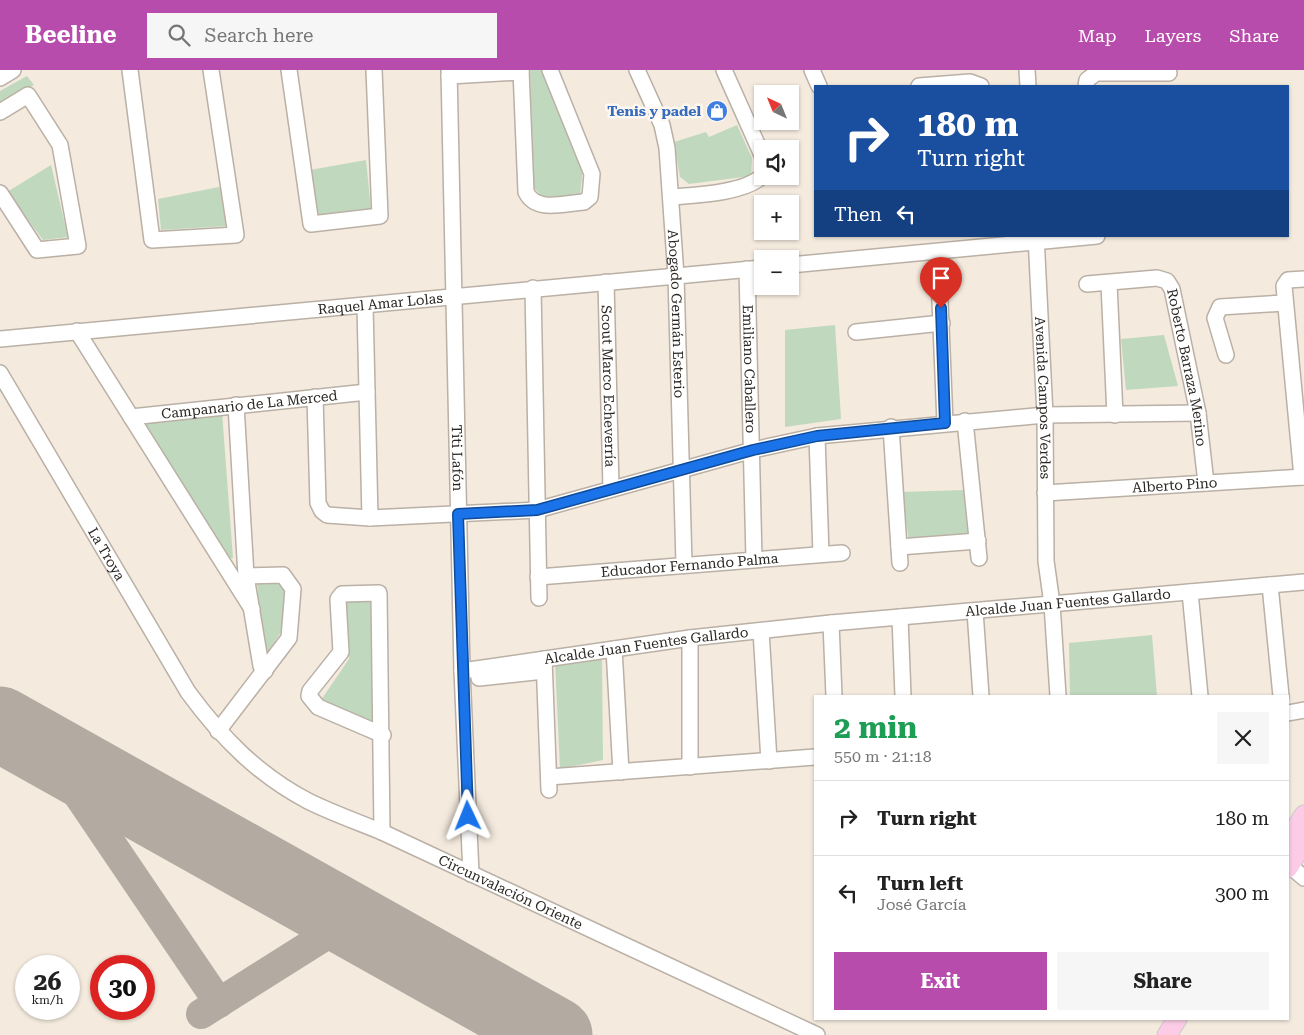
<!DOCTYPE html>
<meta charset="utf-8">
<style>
body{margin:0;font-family:"Roboto Serif",serif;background:#f6f6f6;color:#222;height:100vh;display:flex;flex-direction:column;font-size:19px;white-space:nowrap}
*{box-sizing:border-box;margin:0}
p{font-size:16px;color:#767676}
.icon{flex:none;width:28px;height:28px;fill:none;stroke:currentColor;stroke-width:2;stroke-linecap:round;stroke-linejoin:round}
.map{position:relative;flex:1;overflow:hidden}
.drawer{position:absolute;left:814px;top:625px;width:475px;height:325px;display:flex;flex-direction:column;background:#fff;border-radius:0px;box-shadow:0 1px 4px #0004}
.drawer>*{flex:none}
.hud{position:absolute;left:814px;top:15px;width:475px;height:152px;border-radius:0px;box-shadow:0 1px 4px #0004;background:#1a4fa0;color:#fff;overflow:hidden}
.needle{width:32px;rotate:317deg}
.buttons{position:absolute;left:754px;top:15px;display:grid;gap:10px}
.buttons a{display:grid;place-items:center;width:45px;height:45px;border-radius:0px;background:#fff;box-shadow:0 1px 4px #0004;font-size:25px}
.speed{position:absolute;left:15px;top:885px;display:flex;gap:10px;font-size:25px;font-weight:700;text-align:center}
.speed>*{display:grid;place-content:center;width:65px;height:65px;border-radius:50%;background:#fff;box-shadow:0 1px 4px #0004;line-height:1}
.speed small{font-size:12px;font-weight:400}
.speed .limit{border:8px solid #d22;background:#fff;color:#111}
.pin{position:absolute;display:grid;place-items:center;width:42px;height:42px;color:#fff;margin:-51px -21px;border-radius:50% 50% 50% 0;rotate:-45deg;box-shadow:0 0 5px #0007}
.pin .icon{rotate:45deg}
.me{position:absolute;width:55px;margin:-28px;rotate:358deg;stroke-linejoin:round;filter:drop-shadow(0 0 4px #0008)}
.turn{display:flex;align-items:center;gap:18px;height:105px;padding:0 20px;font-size:22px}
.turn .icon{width:65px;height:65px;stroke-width:2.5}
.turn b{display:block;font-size:35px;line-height:42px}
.then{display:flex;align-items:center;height:48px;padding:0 20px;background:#0003;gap:10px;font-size:19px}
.round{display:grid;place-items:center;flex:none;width:52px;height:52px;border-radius:0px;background:#f6f6f6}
.summary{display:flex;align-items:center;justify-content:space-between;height:85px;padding:0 20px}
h1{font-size:30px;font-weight:700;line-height:38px;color:#1e9e55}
.primary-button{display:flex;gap:10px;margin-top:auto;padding:10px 20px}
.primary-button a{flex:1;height:58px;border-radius:0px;background:#b84cac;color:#fff;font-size:20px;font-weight:700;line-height:58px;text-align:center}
.primary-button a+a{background:#f6f6f6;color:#222}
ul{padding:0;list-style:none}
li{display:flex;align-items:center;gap:15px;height:75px;padding:0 20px;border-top:1px solid #e0e0e0}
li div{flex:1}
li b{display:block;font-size:19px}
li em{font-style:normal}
header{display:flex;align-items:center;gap:30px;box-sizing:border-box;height:70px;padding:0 25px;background:#b84cac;color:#fff}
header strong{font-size:24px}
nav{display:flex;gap:28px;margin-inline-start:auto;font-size:18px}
.search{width:350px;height:45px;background:#f6f6f6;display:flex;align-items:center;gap:12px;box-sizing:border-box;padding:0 18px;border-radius:0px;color:#767676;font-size:19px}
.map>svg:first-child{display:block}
.green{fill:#c0d9be}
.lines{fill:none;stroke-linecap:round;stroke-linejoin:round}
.taxiway{stroke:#b3aba2;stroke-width:30}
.runway{stroke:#b3aba2;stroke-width:75}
.minor-casing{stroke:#bab0a5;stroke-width:18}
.major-casing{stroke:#cccbca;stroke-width:21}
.minor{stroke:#fff;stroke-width:15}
.major{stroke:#fccce6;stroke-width:19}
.route-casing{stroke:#114b97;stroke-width:12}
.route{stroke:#1a73e8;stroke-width:9}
.labels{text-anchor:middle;stroke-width:5;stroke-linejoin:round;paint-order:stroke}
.shop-label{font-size:14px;font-weight:bold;fill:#366cbe;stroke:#fef8f1;text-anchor:end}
.street-label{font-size:14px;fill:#2a2622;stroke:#fef8f1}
</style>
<header>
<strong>Beeline</strong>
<div class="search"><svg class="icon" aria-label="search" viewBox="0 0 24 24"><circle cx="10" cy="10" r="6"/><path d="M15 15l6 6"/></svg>Search here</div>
<nav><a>Map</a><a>Layers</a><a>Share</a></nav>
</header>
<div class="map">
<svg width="1304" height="965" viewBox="0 0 1304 965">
<rect width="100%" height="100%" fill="#f4eade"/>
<g class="green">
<path d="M530 0H542L583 98 580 125 543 127 534 118Z"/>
<path d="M27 6 34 15 0 33V21Z"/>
<path d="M737 55 752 88 751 106 689 114 680 107 674 72 706 62 709 67Z"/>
<path d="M366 90 371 139 319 147 310 100Z"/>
<path d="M51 95 68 167 43 170 7 122Z"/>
<path d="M224 116 228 156 161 160 158 129Z"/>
<path d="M835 255 841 349 785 357V260Z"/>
<path d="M1164 265 1178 316 1126 320 1121 269Z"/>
<path d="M222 342 233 488H229L143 351Z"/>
<path d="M964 420 970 464 909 470 901 422Z"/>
<path d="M281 510 288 516 281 562 264 588 257 513Z"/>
<path d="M345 527H375L380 658 319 633 349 589Z"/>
<path d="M1152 565 1157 626H1070L1069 573Z"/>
<path d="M602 589 603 690 560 699 555 592Z"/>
</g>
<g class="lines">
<g class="taxiway">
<path d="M49 682 219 933"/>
<path d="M201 944 350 850"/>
</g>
<path class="runway" d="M0 654 555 965"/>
<g class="minor-casing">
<g id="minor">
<path d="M130 0 152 170 236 165 211 0"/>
<path d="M289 0 311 154 380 146 374 0"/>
<path id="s1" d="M449 0 462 601 471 804"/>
<path d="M521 0 526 122C536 143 564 133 584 132L590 127 592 104 550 0"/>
<path id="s2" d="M637 0 662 55 667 78 676 206 684 494"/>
<path d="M724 0 762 85"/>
<path d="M812 0 819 16"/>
<path d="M1027 0 1028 16"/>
<path d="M449 6 521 2"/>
<path d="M0 8 13 0"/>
<path d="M919 16 970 12 981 16"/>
<path d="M1086 16 1087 10 1096 3H1169"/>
<path d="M0 42 28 25 60 75 78 176 37 180 0 123"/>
<path d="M671 127C696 125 745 123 762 106"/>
<path id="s3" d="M1036 166 1045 345 1046 491 1052 534 1058 626"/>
<path d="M790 195 1097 166"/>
<path id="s4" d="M747 199 754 489"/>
<path d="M939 207 945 353"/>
<path id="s5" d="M606 212 611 419"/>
<path id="s6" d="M1087 214 1157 208 1167 211 1172 219 1198 343 1206 413"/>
<path d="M1109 214 1115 345"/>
<path d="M533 218 539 528"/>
<path d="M365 236 370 448"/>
<path d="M77 261 252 539"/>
<path d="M856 262 942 253"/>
<path id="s7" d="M0 269 762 198"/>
<path d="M1226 285 1215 248 1220 237 1284 233"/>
<path id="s8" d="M0 303 188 622C221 667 258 705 308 731 332 743 358 752 382 762L817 965"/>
<path d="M315 327 318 433 322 441 327 445 370 448 537 440 753 380 817 366 1045 345 1198 343"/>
<path d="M236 335 246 506 261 596 265 601"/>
<path id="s9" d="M131 347 367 322"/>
<path d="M965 351 979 488"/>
<path d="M891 357 900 493"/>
<path d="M817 366 821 484"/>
<path d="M1302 407 1284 216 1288 210 1304 209"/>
<path id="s10" d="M1045 423 1304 407"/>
<path d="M899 477 978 471"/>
<path id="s11" d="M538 507 842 483"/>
<path d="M1270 515 1281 626"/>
<path d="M1190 522 1200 626"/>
<path d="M975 541 981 626"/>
<path d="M900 547 903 626"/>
<path d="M831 553 834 626"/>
<path d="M761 561 769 691"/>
<path d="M614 579 621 702"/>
<path d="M544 589 549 720"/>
<path id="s12" d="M462 601 690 568 831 553 1304 512"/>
<path d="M479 608 544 601"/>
<path d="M1288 643 1304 640"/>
<path d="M218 661 289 568 293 519 283 505 246 506"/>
<path d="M690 697V568"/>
<path d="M549 707 815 687"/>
<path d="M382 762 379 523 342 524 338 529 341 582 310 621 309 626 318 637 383 665"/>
<path d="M1289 795 1304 808"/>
</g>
</g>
<g class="major-casing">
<g id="major">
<path d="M1288 771 1304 745"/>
<path d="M1288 798 1304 771"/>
<path d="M1167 965 1177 949"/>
</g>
</g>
<use href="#minor" class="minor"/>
<use href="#major" class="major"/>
</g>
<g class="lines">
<g class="route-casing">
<path id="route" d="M468 746 458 444 537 440 753 380 817 366 945 353 941 238"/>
</g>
<use href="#route" class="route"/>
</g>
<defs>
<g id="shop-disc" transform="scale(1.125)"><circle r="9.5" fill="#3f7fe0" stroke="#fef8f1"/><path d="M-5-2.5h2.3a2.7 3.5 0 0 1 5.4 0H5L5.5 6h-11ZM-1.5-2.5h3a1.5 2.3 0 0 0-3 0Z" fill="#fff"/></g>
</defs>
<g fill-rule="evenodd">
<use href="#shop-disc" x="717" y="41"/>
</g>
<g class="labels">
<g class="shop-label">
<text x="701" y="46">Tenis y padel</text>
</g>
<g class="street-label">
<text dy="5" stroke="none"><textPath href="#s7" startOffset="382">Raquel Amar Lolas</textPath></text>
<text dy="5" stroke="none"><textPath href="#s2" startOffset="250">Abogado Germán Esterio</textPath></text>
<text dy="5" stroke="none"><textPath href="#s6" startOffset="170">Roberto Barraza Merino</textPath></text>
<text dy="5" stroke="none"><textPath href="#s4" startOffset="100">Emiliano Caballero</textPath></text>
<text dy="5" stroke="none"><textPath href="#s5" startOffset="104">Scout Marco Echeverría</textPath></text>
<text dy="5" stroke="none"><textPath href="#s3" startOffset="162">Avenida Campos Verdes</textPath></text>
<text dy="5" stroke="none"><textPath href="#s9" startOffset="119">Campanario de La Merced</textPath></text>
<text dy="5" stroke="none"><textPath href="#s1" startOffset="388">Titi Lafón</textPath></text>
<text dy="5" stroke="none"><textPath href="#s10" startOffset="130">Alberto Pino</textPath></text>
<text dy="5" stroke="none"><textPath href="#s8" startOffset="210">La Troya</textPath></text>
<text dy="5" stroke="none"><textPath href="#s11" startOffset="152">Educador Fernando Palma</textPath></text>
<text dy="5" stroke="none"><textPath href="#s12" startOffset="610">Alcalde Juan Fuentes Gallardo</textPath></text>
<text dy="5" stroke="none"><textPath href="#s12" startOffset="186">Alcalde Juan Fuentes Gallardo</textPath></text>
<text dy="5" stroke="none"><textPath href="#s8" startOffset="756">Circunvalación Oriente</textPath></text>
</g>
</g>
</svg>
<div class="buttons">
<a><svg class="needle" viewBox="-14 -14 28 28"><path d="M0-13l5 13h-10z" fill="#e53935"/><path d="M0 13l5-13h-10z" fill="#767676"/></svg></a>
<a><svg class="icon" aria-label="sound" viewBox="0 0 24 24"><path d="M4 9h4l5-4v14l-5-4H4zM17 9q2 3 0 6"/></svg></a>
<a>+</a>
<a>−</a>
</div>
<div class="speed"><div>26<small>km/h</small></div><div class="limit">30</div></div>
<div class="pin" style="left:941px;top:238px;background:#d93025"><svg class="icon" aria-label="arrive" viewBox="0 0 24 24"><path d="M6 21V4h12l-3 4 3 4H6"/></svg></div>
<svg class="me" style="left:468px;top:746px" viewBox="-20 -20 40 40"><path d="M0-17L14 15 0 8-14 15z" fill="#1a73e8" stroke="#fff" stroke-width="4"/></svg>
<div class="hud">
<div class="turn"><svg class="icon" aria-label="right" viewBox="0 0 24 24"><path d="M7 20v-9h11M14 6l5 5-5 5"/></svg><div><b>180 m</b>Turn right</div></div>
<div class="then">Then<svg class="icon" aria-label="left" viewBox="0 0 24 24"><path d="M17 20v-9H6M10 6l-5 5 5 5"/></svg></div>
</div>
<section class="drawer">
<div class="summary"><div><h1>2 min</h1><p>550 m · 21:18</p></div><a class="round"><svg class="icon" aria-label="close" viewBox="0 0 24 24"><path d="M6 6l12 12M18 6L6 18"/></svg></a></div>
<ul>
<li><svg class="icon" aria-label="right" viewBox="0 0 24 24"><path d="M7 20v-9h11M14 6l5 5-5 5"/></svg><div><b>Turn right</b></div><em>180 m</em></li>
<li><svg class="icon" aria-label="left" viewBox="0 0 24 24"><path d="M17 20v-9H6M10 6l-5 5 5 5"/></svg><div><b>Turn left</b><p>José García</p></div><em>300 m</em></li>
</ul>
<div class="primary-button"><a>Exit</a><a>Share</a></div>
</section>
</div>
